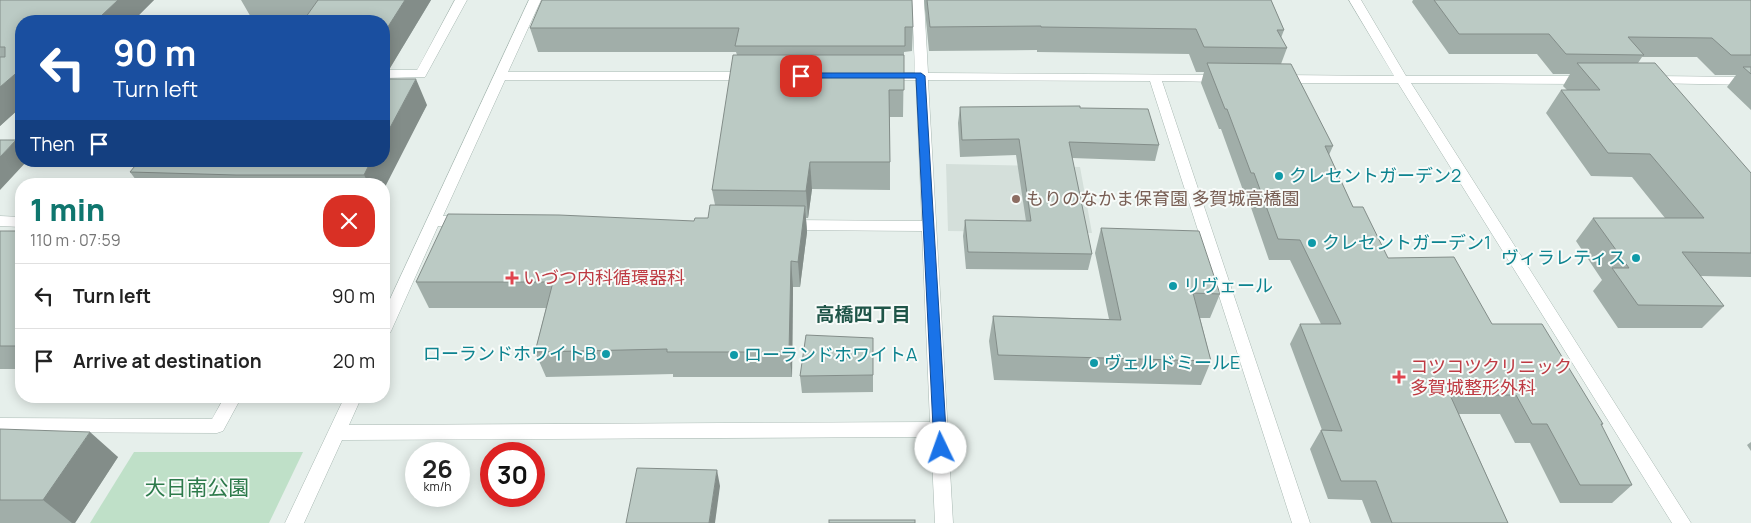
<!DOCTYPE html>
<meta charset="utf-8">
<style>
body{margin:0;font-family:Manrope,"Noto Sans JP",sans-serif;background:#f6f6f6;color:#222;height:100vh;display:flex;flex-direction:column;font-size:19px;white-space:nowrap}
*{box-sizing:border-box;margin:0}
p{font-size:16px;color:#767676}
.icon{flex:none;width:28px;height:28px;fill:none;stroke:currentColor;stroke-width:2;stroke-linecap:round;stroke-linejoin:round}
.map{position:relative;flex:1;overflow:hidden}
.drawer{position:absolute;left:15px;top:178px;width:375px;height:225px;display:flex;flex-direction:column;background:#fff;border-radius:20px;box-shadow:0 2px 12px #0003}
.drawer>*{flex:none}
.hud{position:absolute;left:15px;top:15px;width:375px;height:152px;border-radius:20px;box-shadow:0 2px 12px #0003;background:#1a4fa0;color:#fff;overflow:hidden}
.speed{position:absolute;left:405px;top:442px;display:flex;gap:10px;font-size:25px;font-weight:700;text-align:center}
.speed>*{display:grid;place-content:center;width:65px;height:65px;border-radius:50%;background:#fff;box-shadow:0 2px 12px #0003;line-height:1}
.speed small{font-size:12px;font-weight:400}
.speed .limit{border:8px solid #d22;background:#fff;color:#111}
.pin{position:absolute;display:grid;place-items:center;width:42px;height:42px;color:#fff;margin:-21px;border-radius:10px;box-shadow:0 2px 8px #0006}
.me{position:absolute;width:55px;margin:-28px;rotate:357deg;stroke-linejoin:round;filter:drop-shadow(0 0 4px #0008)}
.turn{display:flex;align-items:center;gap:18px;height:105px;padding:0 15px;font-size:22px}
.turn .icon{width:65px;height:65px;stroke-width:2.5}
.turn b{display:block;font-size:35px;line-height:42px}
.then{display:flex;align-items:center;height:48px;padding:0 15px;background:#0003;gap:10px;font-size:19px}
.round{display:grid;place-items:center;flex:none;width:52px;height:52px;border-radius:20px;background:#f6f6f6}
.headline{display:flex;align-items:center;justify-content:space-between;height:85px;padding:0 15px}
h1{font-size:30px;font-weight:800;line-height:38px;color:#0f766e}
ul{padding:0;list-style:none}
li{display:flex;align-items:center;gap:15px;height:65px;padding:0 15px;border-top:1px solid #e0e0e0}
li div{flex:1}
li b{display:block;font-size:19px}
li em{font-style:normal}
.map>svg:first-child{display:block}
.built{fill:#d4dfda}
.green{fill:#bfe0c8}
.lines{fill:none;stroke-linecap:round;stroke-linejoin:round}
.minor-casing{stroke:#a8b8b2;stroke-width:1}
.minor{fill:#fff;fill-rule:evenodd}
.wall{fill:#a1aea9}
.shaded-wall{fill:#838d89}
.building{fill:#bbcac4;stroke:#838d89}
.route{fill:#1a73e8;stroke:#114b97}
.culture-dot{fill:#0f9aa8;stroke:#f7fbf9;stroke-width:2}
.education-dot{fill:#8d6e63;stroke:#f7fbf9;stroke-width:2}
.health-dot{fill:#e0444e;stroke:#f7fbf9;stroke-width:2}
.labels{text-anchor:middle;stroke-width:4;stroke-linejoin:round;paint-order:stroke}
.culture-label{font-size:18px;fill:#0d838f;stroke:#f7fbf9;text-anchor:start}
.education-label{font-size:18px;fill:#785e54;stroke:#f7fbf9;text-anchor:start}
.health-label{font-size:18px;fill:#be3a42;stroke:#f7fbf9;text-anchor:start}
.neighbourhood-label{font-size:19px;font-weight:bold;fill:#1f5548;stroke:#f7fbf9}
.near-park-label{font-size:21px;fill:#2d7a4b;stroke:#f7fbf9}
</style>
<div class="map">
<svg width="1751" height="523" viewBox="0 0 1751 523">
<rect width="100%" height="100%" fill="#e6efeb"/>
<path class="built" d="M946 164 1080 167 1092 233 948 231Z"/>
<path class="green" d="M134 452H303L269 523H90Z"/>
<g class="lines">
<g class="minor-casing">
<g id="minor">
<path d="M455 0H467L425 77 384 78V70H417Z"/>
<path d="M529 0H541L508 72H750L756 76 750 80H505L443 216H465L472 221 465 226H438L392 329 390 333 384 335V312Z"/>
<path d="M912 0H924L928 73 1227 75 1229 78 1223 82 1162 81 1310 523H1292L1150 81 928 80 953 523H935L931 437 342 440 304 523H285L345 396H362L349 425 930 422 922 231 788 230 781 225 788 220 922 221 916 80H883L877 76 883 72 915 73Z"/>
<path d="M1349 0H1361L1406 76H1585L1591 80 1585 84 1411 83 1691 523H1672L1398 83H1278L1272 79 1278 75 1394 76Z"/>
<path d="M1651 76 1751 77V85L1647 83 1645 80Z"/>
<path d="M0 216 21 217V227L0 226Z"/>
<path d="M225 396H242L223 431 217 433 0 432V418L212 419Z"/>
</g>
</g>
<use href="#minor" class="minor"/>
</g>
<g class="wall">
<path d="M0 0H154L133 21H21V107L0 126Z"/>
<path d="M241 0H431L390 68 384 69V21L252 19Z"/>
<path d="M924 0H1271L1284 30 1281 38 1287 48 1281 64 1333 146 1329 155 1353 207 1388 258 1492 324 1603 424 1601 426 1632 485 1612 503H1560L1530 443H1515L1500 414H1459L1508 523H1371L1362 500 1328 499 1310 449 1321 430H1322L1290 344 1300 324H1321L1290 260H1269L1246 193H1244L1221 129H1219L1201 83 1204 72H1196L1189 54 1037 52V50L929 51Z"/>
<path d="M1413 0H1751V110L1727 87 1736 75H1715L1697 57H1642L1638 63 1751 173V277L1700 276 1724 306 1702 328H1618L1593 291 1602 280 1576 241 1593 218H1665L1632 177 1591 176 1546 113 1561 90H1567L1563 86 1570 74H1553L1537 54H1449L1412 2Z"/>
<path d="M913 27 912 51 904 52 903 117H890V190L812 189 808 218H806L807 232 800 287H793L792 377H673V374L546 377 535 352 546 308H429L416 282 708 218 715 205 712 190 737 55 736 52H538L530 28Z"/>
<path d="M427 105 384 184H139L130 172Z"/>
<path d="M960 107 1080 108 1159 145 1155 161 1072 158 1092 254 1088 270 966 269 963 236 965 220 1026 221 1016 155 960 157 958 123Z"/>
<path d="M1101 228 1220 294 1210 318H1200L1211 361 1201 385 994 380 989 341 993 316 1109 319 1095 253Z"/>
<rect x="0" y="231" width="21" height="138"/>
<path d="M873 375V392L802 393 800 376Z"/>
<path d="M0 429 118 457 75 523H0Z"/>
<path d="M1751 442V451L1747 445Z"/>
</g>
<g class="shaded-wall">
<path d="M118 0H154L133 21H105L101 16Z"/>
<path d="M405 0H431L390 68 384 55V33Z"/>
<path d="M82 16 86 21H76Z"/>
<path d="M21 69V107L0 126V87Z"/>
<path d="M416 79 427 105 384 189V184H369L364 175 371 161H384V139Z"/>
<path d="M16 140 21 146V161H27L0 190V157Z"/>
<path d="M810 162 812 189 808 218 806 191Z"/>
<path d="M805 206 807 232 800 287 798 262Z"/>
<path d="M791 261 793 287 792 377 789 352Z"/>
<path d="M90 432 118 457 75 523H72L43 500Z"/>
<path d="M717 470 720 486 715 523H709Z"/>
</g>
<g class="building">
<path d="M0 0H118L101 16H82L76 21H21V69L0 87V57H5V47H0Z"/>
<path d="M318 0H405L384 33V21H303Z"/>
<path d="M542 0H912L913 27H905V46H735L739 28H530Z"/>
<path d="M927 0H1271L1284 30H1277L1287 48 1204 47 1196 29 1041 27V26L930 27Z"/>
<path d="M1434 0H1751V55H1731L1712 38 1628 37 1644 55 1566 54 1549 34H1459Z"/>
<path d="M733 55H904V90H889L890 162H810L806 191 712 190Z"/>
<path d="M1207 63 1291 64 1333 146H1325L1353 207H1363L1388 258 1454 257 1492 324H1542L1603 424H1601L1632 485H1580L1547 424H1532L1516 395H1450L1508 523H1392L1376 481H1341L1321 430 1342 431 1300 324H1341L1300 240 1278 239 1254 173H1251L1227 109H1225Z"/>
<path d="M1577 63H1655L1751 173V253L1682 252 1724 306 1638 305 1612 268H1629L1593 218H1704L1650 154 1608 153 1561 90H1600Z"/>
<path d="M1743 67H1751V74Z"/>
<path d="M384 79H416L384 139Z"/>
<path d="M1080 106V108L1148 109 1159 145 1069 142 1092 254 968 252 965 220 1031 221 1019 139 962 140 960 107Z"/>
<path d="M0 140H16L0 157Z"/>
<path d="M139 161H371L364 175H236L130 172Z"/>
<path d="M710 205 805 206 798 262 791 261 789 352H667V349L535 352 553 282H416L448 214 559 215 694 221 695 218H708Z"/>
<path d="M1101 228 1199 231 1220 294 1193 293 1211 361 998 355 993 316 1121 320Z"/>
<rect x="0" y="231" width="21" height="115"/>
<path d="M806 335 873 338V375L800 376Z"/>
<path d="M0 429 90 432 43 500H0Z"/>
<path d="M637 468 717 470 709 523H626Z"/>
<rect x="829" y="520" width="86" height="3"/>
</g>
<path class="route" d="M801 73H921L925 76 947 448 945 452H936L934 448 916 78H798L796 76Z"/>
<g class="culture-dot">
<circle cx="1279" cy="176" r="5"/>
<circle cx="1312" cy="243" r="5"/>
<circle cx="1636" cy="258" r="5"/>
<circle cx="1173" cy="286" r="5"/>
<circle cx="606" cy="354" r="5"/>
<circle cx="734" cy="355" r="5"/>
<circle cx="1094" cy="363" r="5"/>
</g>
<circle class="education-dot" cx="1016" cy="199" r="5"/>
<g class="health-dot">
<path d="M509.5 270.5h5v5h5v5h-5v5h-5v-5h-5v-5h5z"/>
<path d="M1396.5 369.5h5v5h5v5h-5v5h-5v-5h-5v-5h5z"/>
</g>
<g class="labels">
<g class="culture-label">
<text x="1289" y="182">クレセントガーデン2</text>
<text x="1322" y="249">クレセントガーデン1</text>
<text x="1626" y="264" text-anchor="end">ヴィラレティス</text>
<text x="1183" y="292">リヴェール</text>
<text x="596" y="360" text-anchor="end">ローランドホワイトB</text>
<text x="744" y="361">ローランドホワイトA</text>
<text x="1104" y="369">ヴェルドミールE</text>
</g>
<g class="education-label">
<text x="1026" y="205">もりのなかま保育園 多賀城高橋園</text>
</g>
<g class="health-label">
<text x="523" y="284">いづつ内科循環器科</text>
<text x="1410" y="373">コツコツクリニック<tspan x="1410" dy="21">多賀城整形外科</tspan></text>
</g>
<g class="neighbourhood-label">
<text x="863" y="321">高橋四丁目</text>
</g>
<g class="near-park-label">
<text x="197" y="495">大日南公園</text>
</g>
</g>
</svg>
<div class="speed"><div>26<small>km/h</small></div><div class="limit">30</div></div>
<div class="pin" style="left:801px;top:76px;background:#d93025"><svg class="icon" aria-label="arrive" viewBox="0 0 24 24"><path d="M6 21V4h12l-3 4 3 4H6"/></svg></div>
<svg class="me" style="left:941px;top:448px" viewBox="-20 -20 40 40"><circle r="19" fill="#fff"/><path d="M0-13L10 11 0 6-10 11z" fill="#1a73e8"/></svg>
<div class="hud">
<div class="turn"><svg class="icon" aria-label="left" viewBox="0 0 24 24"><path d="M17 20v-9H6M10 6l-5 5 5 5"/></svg><div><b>90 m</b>Turn left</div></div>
<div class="then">Then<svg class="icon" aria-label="arrive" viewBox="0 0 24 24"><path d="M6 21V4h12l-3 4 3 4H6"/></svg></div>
</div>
<section class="drawer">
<div class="headline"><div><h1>1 min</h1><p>110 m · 07:59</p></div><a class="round" style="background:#d93025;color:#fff"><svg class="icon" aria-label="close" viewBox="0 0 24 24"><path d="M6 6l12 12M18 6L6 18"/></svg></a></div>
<ul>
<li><svg class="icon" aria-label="left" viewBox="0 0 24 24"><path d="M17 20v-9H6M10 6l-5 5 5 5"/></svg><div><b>Turn left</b></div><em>90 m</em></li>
<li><svg class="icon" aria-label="arrive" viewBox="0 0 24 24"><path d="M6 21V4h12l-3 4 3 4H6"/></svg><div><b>Arrive at destination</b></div><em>20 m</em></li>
</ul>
</section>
</div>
